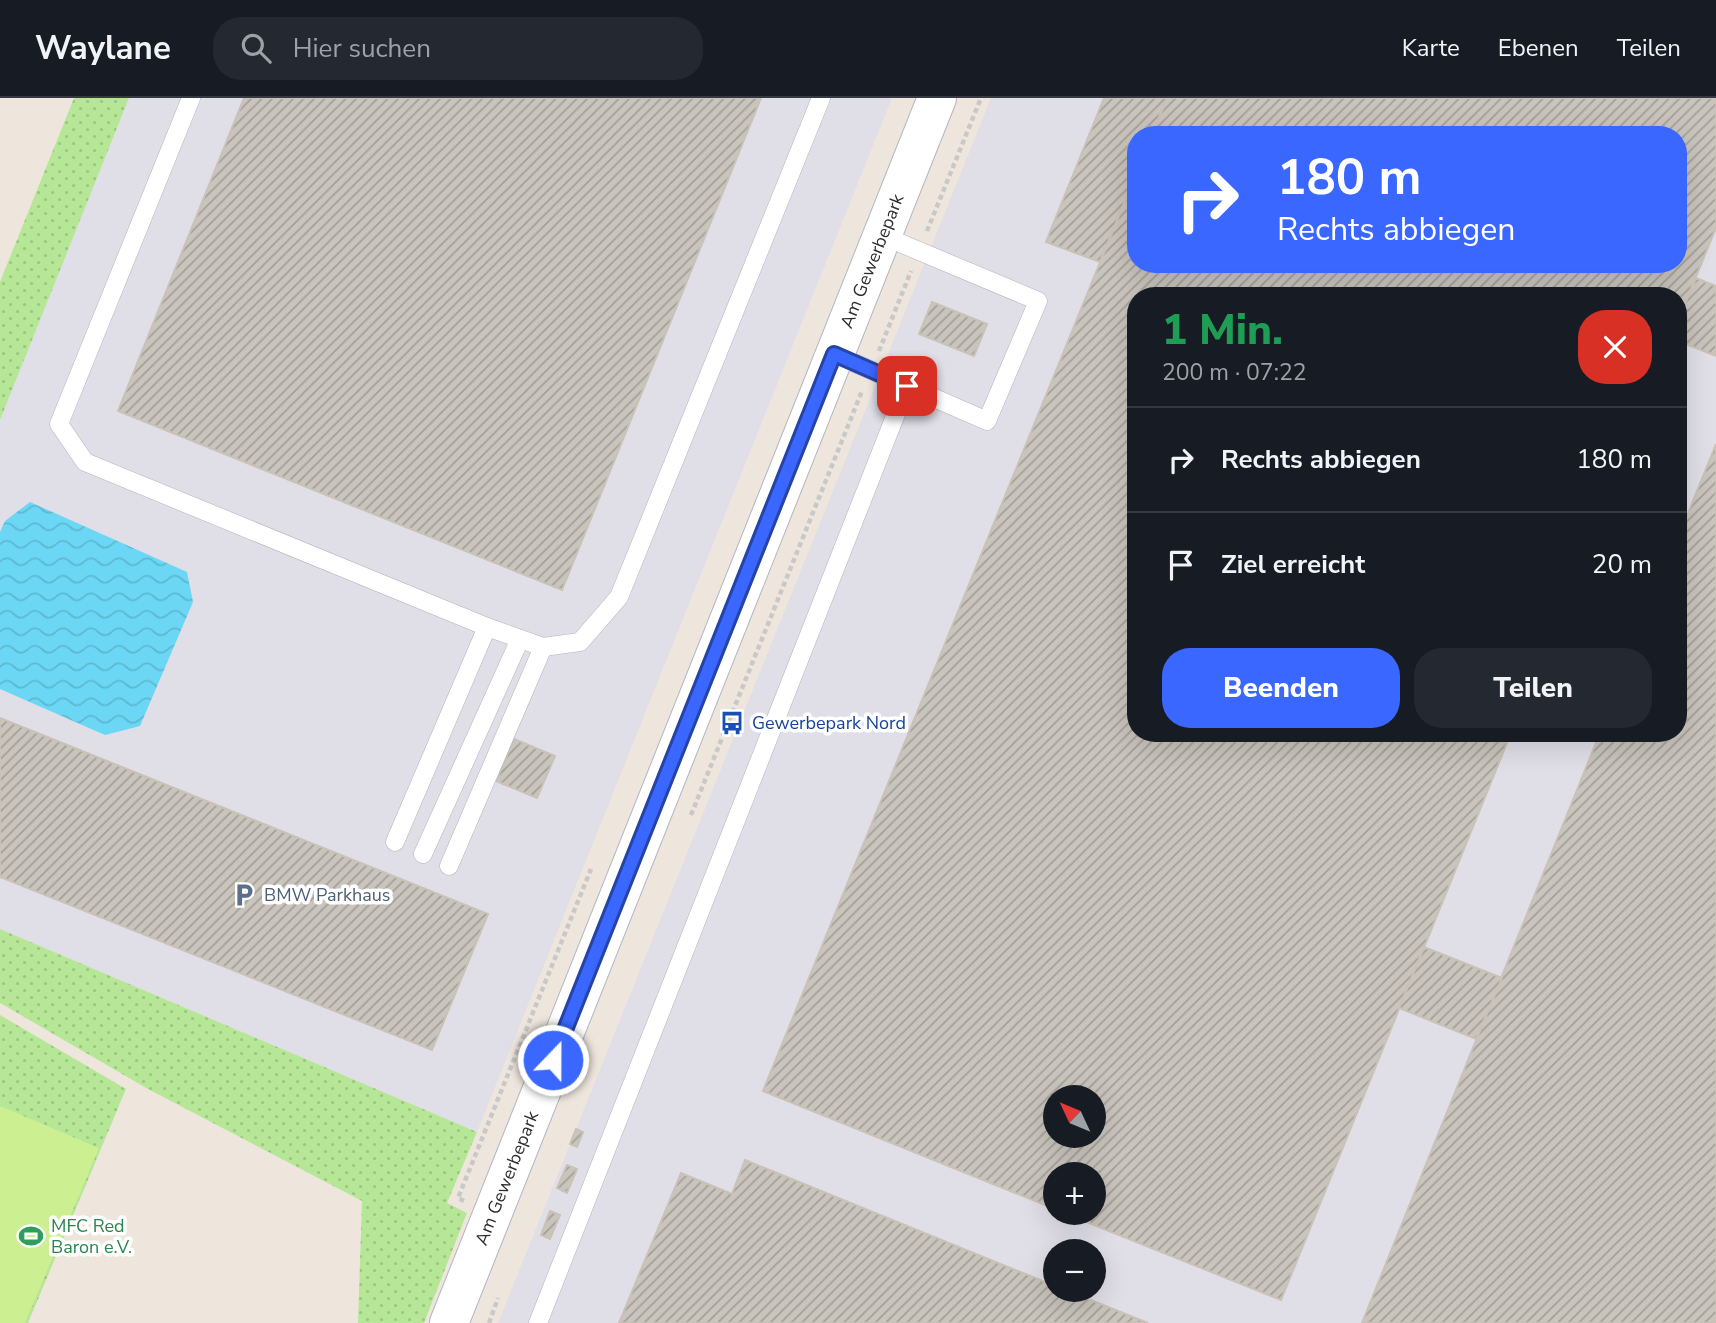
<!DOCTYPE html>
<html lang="de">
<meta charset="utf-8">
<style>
body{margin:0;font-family:"Nunito Sans",sans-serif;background:#242831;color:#f1f3f6;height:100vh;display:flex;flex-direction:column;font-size:26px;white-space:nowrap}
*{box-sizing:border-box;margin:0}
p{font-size:23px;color:#9ea1a6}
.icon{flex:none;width:38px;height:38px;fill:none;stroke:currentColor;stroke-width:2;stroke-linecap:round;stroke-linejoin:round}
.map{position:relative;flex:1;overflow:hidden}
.drawer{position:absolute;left:1127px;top:189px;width:560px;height:455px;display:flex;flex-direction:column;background:#171b24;border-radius:28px;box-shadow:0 7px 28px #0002}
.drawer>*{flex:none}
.banner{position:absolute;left:1127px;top:28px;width:560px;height:147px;border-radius:28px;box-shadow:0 7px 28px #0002;background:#3a67ff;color:#fff;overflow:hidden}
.needle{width:46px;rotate:314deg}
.buttons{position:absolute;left:1043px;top:987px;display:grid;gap:14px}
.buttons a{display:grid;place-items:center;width:63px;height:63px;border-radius:50%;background:#171b24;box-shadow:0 7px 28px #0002;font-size:35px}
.pin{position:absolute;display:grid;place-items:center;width:60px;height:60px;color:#fff;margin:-30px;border-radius:14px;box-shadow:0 4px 10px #0006}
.me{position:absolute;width:77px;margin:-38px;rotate:22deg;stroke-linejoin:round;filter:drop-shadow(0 0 5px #0008)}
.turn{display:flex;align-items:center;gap:24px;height:147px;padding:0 35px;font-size:32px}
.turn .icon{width:91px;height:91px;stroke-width:2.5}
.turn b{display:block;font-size:49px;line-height:60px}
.round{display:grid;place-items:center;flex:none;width:74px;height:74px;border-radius:28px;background:#242831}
.summary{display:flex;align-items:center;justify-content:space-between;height:119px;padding:0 35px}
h1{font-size:42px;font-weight:800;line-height:52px;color:#1e9e55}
.cta{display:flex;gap:14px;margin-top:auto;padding:14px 35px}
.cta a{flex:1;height:80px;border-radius:28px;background:#3a67ff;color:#fff;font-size:28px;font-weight:800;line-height:80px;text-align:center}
.cta a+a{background:#242831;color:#f1f3f6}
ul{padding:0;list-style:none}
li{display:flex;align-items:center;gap:21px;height:105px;padding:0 35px;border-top:2px solid #363941}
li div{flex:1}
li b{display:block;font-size:26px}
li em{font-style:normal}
header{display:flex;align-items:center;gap:42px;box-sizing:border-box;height:98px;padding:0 35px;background:#171b24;border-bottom:2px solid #363941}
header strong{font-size:33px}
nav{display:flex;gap:38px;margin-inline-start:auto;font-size:24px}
.search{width:490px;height:63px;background:#242831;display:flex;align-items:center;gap:18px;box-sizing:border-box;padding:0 24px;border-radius:28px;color:#9ea1a6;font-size:26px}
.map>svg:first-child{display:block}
.industrial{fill:#e0dee6;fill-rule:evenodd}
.grass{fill:url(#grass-dots)}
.pitch{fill:#ccef92}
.water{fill:url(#water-waves)}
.building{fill:url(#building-hatch);stroke:#cac2b7;stroke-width:2;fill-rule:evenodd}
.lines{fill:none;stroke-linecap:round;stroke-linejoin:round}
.service-casing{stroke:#b1b5c0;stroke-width:19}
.tertiary-casing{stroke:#b1b5c0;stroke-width:40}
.path{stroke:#c8c8c8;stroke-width:4.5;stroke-dasharray:5 3.5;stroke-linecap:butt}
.service{stroke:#fff;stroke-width:18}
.tertiary{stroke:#fff;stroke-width:38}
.route-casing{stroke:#2643a6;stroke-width:18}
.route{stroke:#3a67ff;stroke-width:12}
.labels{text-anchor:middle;stroke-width:7;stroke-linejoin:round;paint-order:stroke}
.street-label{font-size:18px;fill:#2c2c2c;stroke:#fff}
.transit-label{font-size:18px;fill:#164399;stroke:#fff;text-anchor:start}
.service-label{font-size:18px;fill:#4e5e75;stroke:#fff;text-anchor:start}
.leisure-label{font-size:18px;fill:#27864d;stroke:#fff;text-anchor:start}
</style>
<header>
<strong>Waylane</strong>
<div class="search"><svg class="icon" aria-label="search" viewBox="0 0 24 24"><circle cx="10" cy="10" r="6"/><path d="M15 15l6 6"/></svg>Hier suchen</div>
<nav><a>Karte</a><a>Ebenen</a><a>Teilen</a></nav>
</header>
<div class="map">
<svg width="1716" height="1225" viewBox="0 0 1716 1225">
<defs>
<pattern id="grass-dots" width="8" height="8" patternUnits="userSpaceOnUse" patternTransform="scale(1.75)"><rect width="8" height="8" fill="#b6e797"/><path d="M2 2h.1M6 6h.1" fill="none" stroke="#9dc682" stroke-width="1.8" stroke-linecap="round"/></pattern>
<pattern id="water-waves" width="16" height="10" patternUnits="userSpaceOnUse" patternTransform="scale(1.75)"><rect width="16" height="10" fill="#6bd7f5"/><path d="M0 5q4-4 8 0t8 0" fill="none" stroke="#5db9d2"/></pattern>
<pattern id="building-hatch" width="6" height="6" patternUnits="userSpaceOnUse" patternTransform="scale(1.75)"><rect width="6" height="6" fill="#c9c4bc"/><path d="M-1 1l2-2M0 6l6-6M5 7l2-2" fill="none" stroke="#a39f99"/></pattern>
</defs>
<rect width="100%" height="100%" fill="#eee6dd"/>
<g class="industrial">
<path d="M129 0H892L477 1034 0 831V322Z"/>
<path d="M991 0H1716V1225H498ZM1136 37H1678V166H1136ZM1136 198H1678V635H1136ZM1055 999H1094V1038H1055ZM1055 1076H1094V1115H1055ZM1055 1153H1094V1192H1055Z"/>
</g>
<g class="grass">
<path d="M74 0H129L0 322V184Z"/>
<path d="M0 831 477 1034 447 1105 467 1115 424 1225H358L362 1103 148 991 0 905Z"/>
<path d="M0 917 126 991 28 1225H0Z"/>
</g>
<path class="pitch" d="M0 1008 99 1050 25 1225H0Z"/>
<path class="water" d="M30 404 187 474 193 504 140 628 105 637 0 591V434L5 423Z"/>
<g class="building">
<path d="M244 0H761L562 492 118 313Z"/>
<path d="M1104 0H1167L1152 37H1136V76L1100 164 1046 144Z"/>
<path d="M1167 0H1716V130L1678 222V198H1136V635H1511L1281 1202 1064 1115H1094V1076H1055V1111L763 993 1136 76V166H1678V37H1152ZM1055 999H1094V1038H1055Z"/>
<path d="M1696 180 1716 188V258L1678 243V222Z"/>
<path d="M932 204 987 226 974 258 919 236Z"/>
<path d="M1716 346V1225H1362L1600 635H1678V440Z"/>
<path d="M0 620 488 816 432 952 0 779Z"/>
<path d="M514 641 555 658 537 700 496 683Z"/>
<path d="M1424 849 1502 880 1476 941 1399 910Z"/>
<path d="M576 1031 583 1034 577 1049 570 1046Z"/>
<path d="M745 1062 1055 1188V1192H1066L1148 1225H619L681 1075 732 1096Z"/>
<path d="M567 1067 577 1071 567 1095 557 1090Z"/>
<path d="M550 1113 560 1117 550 1141 541 1137Z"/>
</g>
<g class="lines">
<g class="service-casing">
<g id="service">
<path d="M191 0 59 326 85 364 487 529 543 549 580 544 619 499 821 0"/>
<path d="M834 256 987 323 1038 203 881 137"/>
<path d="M395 744 487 529"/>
<path d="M423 756 520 541"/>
<path d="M449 768 543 549"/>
<path d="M538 1225 907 288"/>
</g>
</g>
<g class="tertiary-casing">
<g id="tertiary">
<path id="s1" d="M449 1225 937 0"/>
</g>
</g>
<g class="path">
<path d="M927 133 981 0"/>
<path d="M879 253 911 173"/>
<path d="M691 717 862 293"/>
<path d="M464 1103 458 1100 591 771"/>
<path d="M489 1225 498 1200"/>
</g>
<use href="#service" class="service"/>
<use href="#tertiary" class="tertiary"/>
</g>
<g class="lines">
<g class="route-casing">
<path id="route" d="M553 962 834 256 907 288"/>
</g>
<use href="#route" class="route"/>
</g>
<defs>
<g id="bus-bare" transform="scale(1.89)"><path d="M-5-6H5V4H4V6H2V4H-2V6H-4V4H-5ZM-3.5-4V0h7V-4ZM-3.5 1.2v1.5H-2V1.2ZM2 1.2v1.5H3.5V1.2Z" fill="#1a4fb4" stroke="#fff" stroke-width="2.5" paint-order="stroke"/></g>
<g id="parking-bare" transform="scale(1.89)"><path d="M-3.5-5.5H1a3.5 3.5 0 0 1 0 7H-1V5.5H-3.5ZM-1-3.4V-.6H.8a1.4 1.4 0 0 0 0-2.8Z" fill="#5c6f8a" stroke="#fff" stroke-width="2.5" paint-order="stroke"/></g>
<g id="stadium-bare" transform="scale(1.89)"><path d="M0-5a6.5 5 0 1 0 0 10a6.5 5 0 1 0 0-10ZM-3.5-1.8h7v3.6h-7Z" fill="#2e9e5b" stroke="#fff" stroke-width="2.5" paint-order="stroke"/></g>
</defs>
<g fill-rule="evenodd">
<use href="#bus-bare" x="732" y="625"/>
<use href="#parking-bare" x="244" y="797"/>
<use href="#stadium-bare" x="31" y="1138"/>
</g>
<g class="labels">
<g class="street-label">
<text dy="6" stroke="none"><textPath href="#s1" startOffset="1143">Am Gewerbepark</textPath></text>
<text dy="6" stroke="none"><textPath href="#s1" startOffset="156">Am Gewerbepark</textPath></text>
</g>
<g class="transit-label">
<text x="752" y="631">Gewerbepark Nord</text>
</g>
<g class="service-label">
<text x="264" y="803">BMW Parkhaus</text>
</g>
<g class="leisure-label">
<text x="51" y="1134">MFC Red<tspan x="51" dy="21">Baron e.V.</tspan></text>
</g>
</g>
</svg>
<div class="buttons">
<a><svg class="needle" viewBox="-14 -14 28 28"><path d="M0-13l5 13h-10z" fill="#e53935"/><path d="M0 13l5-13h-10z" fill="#9ea1a6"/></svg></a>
<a>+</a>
<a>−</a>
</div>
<div class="pin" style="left:907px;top:288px;background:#d93025"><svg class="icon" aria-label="arrive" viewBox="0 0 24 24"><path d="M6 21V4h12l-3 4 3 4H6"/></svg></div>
<svg class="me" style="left:553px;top:962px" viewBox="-20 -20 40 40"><circle r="17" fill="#3a67ff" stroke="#fff" stroke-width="3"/><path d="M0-11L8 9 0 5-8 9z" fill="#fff"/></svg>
<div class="banner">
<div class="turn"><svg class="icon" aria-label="right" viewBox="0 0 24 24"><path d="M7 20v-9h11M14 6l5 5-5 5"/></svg><div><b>180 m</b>Rechts abbiegen</div></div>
</div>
<section class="drawer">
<div class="summary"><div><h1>1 Min.</h1><p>200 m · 07:22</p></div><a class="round" style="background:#d93025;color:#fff"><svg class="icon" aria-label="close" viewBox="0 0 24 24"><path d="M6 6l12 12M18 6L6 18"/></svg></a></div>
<ul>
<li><svg class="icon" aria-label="right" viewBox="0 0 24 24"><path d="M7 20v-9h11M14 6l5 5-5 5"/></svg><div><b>Rechts abbiegen</b></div><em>180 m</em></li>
<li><svg class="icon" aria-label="arrive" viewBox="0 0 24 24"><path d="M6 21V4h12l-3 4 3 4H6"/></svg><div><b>Ziel erreicht</b></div><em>20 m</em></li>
</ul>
<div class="cta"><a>Beenden</a><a>Teilen</a></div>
</section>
</div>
